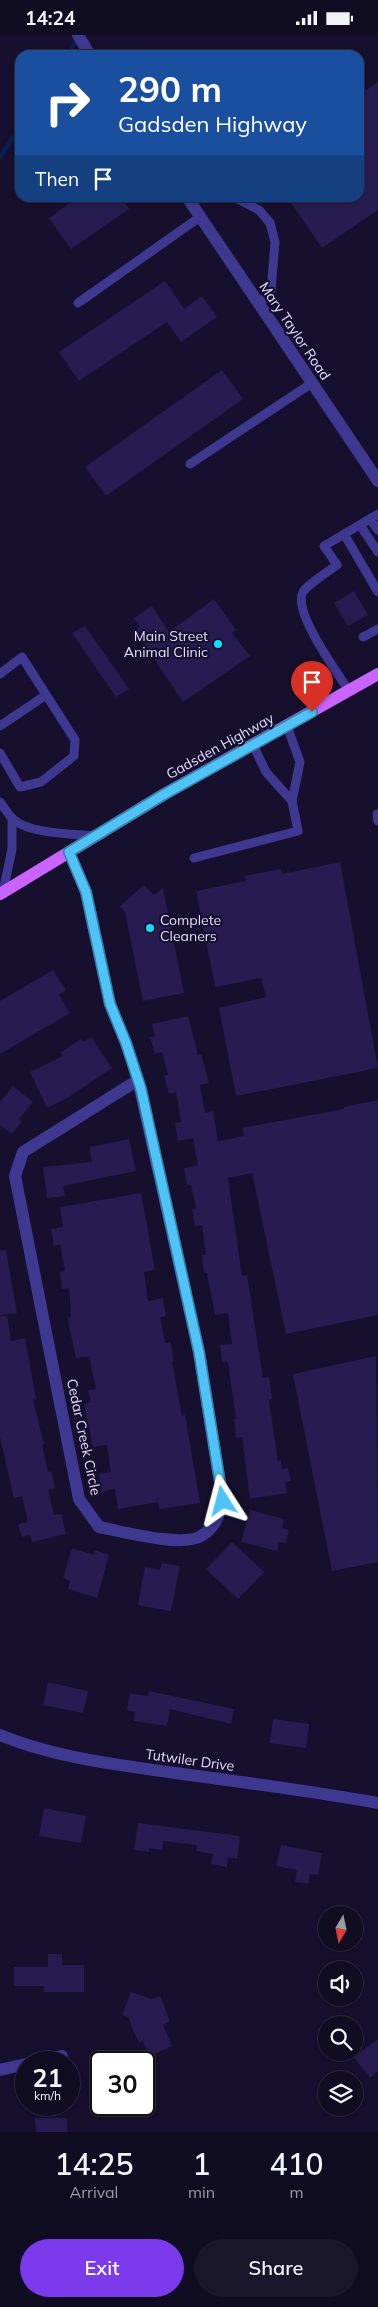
<!DOCTYPE html>
<style>
body{margin:0;font-family:Mulish,sans-serif;background:#19152a;color:#f1f3f6;height:100vh;display:flex;flex-direction:column;font-size:19px;white-space:nowrap}
*{box-sizing:border-box;margin:0}
p{font-size:16px;color:#9c9ba5}
.icon{flex:none;width:28px;height:28px;fill:none;stroke:currentColor;stroke-width:2;stroke-linecap:round;stroke-linejoin:round}
.map{position:relative;height:2097px;overflow:hidden}
.drawer{display:flex;flex-direction:column;background:#100c22;flex:1}
.drawer>*{flex:none}
.top-card{position:absolute;left:15px;top:15px;width:349px;height:152px;border-radius:15px;box-shadow:0 1px 4px #0004,0 0 0 1px #302c40;background:#1a4fa0;color:#fff;overflow:hidden}
.needle{width:32px;rotate:189deg}
.controls{position:absolute;left:318px;top:1871px;display:grid;gap:10px}
.controls a{display:grid;place-items:center;width:45px;height:45px;border-radius:50%;background:#100c22;box-shadow:0 1px 4px #0004,0 0 0 1px #302c40;font-size:25px}
.speed{position:absolute;left:15px;top:2016px;display:flex;gap:10px;font-size:25px;font-weight:700;text-align:center}
.speed>*{display:grid;place-content:center;width:65px;height:65px;border-radius:50%;background:#100c22;box-shadow:0 1px 4px #0004,0 0 0 1px #302c40;line-height:1}
.speed small{font-size:12px;font-weight:400}
.speed .limit{border:2px solid #111;border-radius:8px;background:#fff;color:#111}
.pin{position:absolute;display:grid;place-items:center;width:42px;height:42px;color:#fff;margin:-51px -21px;border-radius:50% 50% 50% 0;rotate:-45deg;box-shadow:0 0 5px #0007}
.pin .icon{rotate:45deg}
.me{position:absolute;width:55px;margin:-28px;rotate:351deg;stroke-linejoin:round;filter:drop-shadow(0 0 4px #0008)}
.turn{display:flex;align-items:center;gap:18px;height:105px;padding:0 20px;font-size:22px}
.turn .icon{width:65px;height:65px;stroke-width:2.5}
.turn b{display:block;font-size:35px;line-height:42px}
.then{display:flex;align-items:center;height:48px;padding:0 20px;background:#0003;gap:10px;font-size:19px}
.eta{display:flex;justify-content:space-evenly;align-items:center;height:85px;text-align:center}
.eta b{font-size:30px;font-weight:600;line-height:35px}
.primary-button{display:flex;gap:10px;margin-top:auto;padding:10px 20px}
.primary-button a{flex:1;height:58px;border-radius:30px;background:#7c3aed;color:#fff;font-size:20px;font-weight:600;line-height:58px;text-align:center}
.primary-button a+a{background:#19152a;color:#f1f3f6}
.status{display:flex;justify-content:space-between;align-items:center;height:35px;padding:0 25px;background:#100c22;direction:ltr}
.status svg{height:14px;fill:currentColor}
.map>svg:first-child{display:block}
.lines{fill:none;stroke-linecap:round;stroke-linejoin:round}
.stream{stroke:#072050;stroke-width:4.5}
.building{fill:#271b51}
.service{stroke:#3e3890;stroke-width:9}
.minor{stroke:#3e3890;stroke-width:12}
.primary{stroke:#c964ff;stroke-width:12}
.route-casing{stroke:#337fa1;stroke-width:12}
.route{stroke:#4fc3f7;stroke-width:9}
.poi-dot{fill:#09e0ff;stroke:#16102e;stroke-width:2}
.labels{text-anchor:middle;stroke-width:4.5;stroke-linejoin:round;paint-order:stroke}
.street-label{font-size:14px;fill:#e2ddff;stroke:#16102e}
.poi-label{font-size:14px;fill:#e2ddff;stroke:#16102e;text-anchor:end}
</style>
<div class="status"><b>14:24</b><svg viewBox="0 0 49 12"><path d="M0 12V9h3v3zM5 12V6h3v6zM10 12V3h3v9zM15 12V0h3v12zM26 1h20v11H26zM47 4h2v5h-2z"/></svg></div>
<div class="map">
<svg width="378" height="2097" viewBox="0 0 378 2097">
<rect width="100%" height="100%" fill="#16102e"/>
<g class="lines">
<g class="stream">
<path d="M68 20 78 3"/>
<path d="M0 122 20 93"/>
</g>
</g>
<g class="building">
<path d="M378 47V175L322 213 287 162H359V60Z"/>
<path d="M78 162H121L129 174 71 214 49 183Z"/>
<path d="M165 246 184 274 202 261 217 282 181 307 167 287 79 346 59 317Z"/>
<path d="M222 335 243 364 106 461 85 432Z"/>
<path d="M354 556 368 580 348 591 334 568Z"/>
<path d="M214 564 236 595 232 598 250 621 183 667 135 595 140 592 134 583 152 571 169 597Z"/>
<path d="M85 591 129 654 116 662 72 598Z"/>
<path d="M340 827 378 1033 236 1061 219 973 266 962 261 943 215 952 196 856 246 846 245 841 281 834 282 839Z"/>
<path d="M144 850 154 860 163 853 184 958 143 966 125 877 120 871Z"/>
<path d="M53 935 66 955 59 960 70 978 0 1019V966Z"/>
<path d="M188 981 198 1020 201 1019 209 1048 200 1050 205 1078 213 1076 218 1106 244 1101 242 1093 344 1074V1072L378 1065V1280L286 1299 252 1138 228 1143 242 1241 247 1240 263 1343 269 1342 272 1364 269 1365 278 1426 281 1425 282 1434 288 1433 291 1446 285 1447 287 1458 250 1464 242 1402 236 1403 234 1384H236L228 1327H222L220 1310 232 1309 228 1278 215 1280 207 1238H204L202 1220H206L202 1190 195 1191 192 1174 196 1173 191 1150H187L184 1133 198 1130 193 1103 178 1106 175 1088 181 1087 176 1057 169 1059 164 1041 168 1040 162 1017 155 1019 150 1002 155 1001 152 989Z"/>
<path d="M91 1002 112 1033 69 1062 47 1073 30 1037 63 1021 61 1017 81 1004 84 1007Z"/>
<path d="M13 1051 33 1067 19 1084 22 1086 12 1099 0 1090V1067Z"/>
<path d="M129 1104 136 1136 63 1151 65 1161 47 1163 43 1132 92 1127 89 1112Z"/>
<path d="M141 1158 155 1235 144 1237 148 1266 163 1263 166 1281 160 1282 165 1308 171 1307 174 1326 172 1327 182 1381 185 1380 200 1468 159 1474 158 1467 118 1474 115 1454 102 1457 99 1439 111 1437 107 1410 93 1412 84 1369 91 1367 88 1355 96 1354 89 1321 76 1323 69 1291 68 1282H71L69 1253 62 1254 60 1237 65 1236 60 1209 54 1211 51 1194 63 1192 60 1172Z"/>
<path d="M0 1215H6L17 1278 0 1280Z"/>
<path d="M0 1281H7L11 1306 25 1303 36 1364 33 1365 44 1409 42 1410 48 1437 51 1436 55 1453 48 1455 54 1480 61 1479 66 1499 32 1507 30 1500 22 1502 18 1489 28 1487 22 1461 14 1463 0 1402Z"/>
<path d="M376 1321 378 1527 332 1536 293 1339Z"/>
<path d="M250 1475 284 1484 282 1493 289 1495 286 1508 279 1507 277 1516 241 1507Z"/>
<path d="M232 1507 264 1537 238 1564 206 1534Z"/>
<path d="M72 1513 94 1520 95 1515 109 1520 97 1563 68 1554 70 1546 63 1543Z"/>
<path d="M162 1528 180 1531 171 1576 138 1570 145 1532 160 1535Z"/>
<path d="M48 1647 88 1656 83 1678 43 1670Z"/>
<path d="M149 1656 234 1674 231 1689 170 1674 167 1691 134 1686 135 1677 127 1675 130 1658 148 1661Z"/>
<path d="M273 1684 309 1689 306 1713 270 1708Z"/>
<path d="M44 1773 86 1781 81 1808 39 1801Z"/>
<path d="M138 1788 240 1801 237 1824 228 1822 227 1832 211 1829 213 1819 196 1816 197 1810 163 1806 162 1815 149 1813V1817L134 1815Z"/>
<path d="M281 1810 322 1818 318 1840 310 1839 308 1849 295 1847 297 1835 276 1831Z"/>
<path d="M48 1919H62V1930H84V1957H44V1951H14V1932H48Z"/>
<path d="M131 1957 151 1964 160 1961 170 1986 163 1990 172 2011 150 2021 143 2006 139 2008 128 1982 122 1980Z"/>
<path d="M378 2004V2036L370 2043 354 2022Z"/>
<path d="M35 2083H67V2097H36Z"/>
</g>
<g class="lines">
<g class="service">
<path d="M234 162 259 175 270 188 275 207 271 256 259 270"/>
<path d="M78 268 200 182"/>
<path d="M190 429 312 348"/>
<path d="M370 484 378 495"/>
<path d="M360 490 378 517"/>
<path d="M344 499 378 557"/>
<path d="M363 602 378 594"/>
<path d="M0 639 22 622 75 705 74 721 41 747 20 752 0 718"/>
<path d="M349 656C337 637 292 576 303 557 308 549 329 536 337 530L324 511 378 479"/>
<path d="M0 691 46 660"/>
<path d="M253 710 266 737 292 766"/>
<path d="M0 767C4 772 7 778 12 783 27 799 74 799 95 801"/>
<path d="M377 779 378 786"/>
<path d="M194 823 298 796 292 766 300 727 287 691"/>
<path d="M3 857 12 814V784"/>
</g>
<g class="minor">
<path d="M78 0 90 20"/>
<path d="M187 162 378 446"/>
<path d="M69 817 86 857 110 969 126 1008 138 1045"/>
<path d="M138 1045 199 1317 223 1466C219 1481 215 1493 201 1501 182 1513 121 1496 99 1492L79 1464 15 1141 23 1117Z"/>
<path d="M0 1700C56 1723 115 1729 175 1738 243 1747 310 1756 378 1768"/>
<path d="M32 2028 62 2021"/>
<path d="M0 2035 26 2029"/>
</g>
<path class="primary" d="M0 859 163 760 378 639"/>
</g>
<g class="lines">
<g class="route-casing">
<path id="route" d="M223 1466 199 1317 141 1054 126 1008 110 969 86 857 69 817 163 760 312 677"/>
</g>
<use href="#route" class="route"/>
</g>
<g class="poi-dot">
<circle cx="218" cy="609" r="5"/>
<circle cx="150" cy="893" r="5"/>
</g>
<g class="labels">
<g class="street-label">
<text transform="translate(295 296) rotate(56)" y="5">Mary Taylor Road</text>
<text transform="translate(220 711) rotate(-29)" y="5">Gadsden Highway</text>
<text transform="translate(84 1402) rotate(78)" y="5">Cedar Creek Circle</text>
<text transform="translate(190 1725) rotate(8)" y="5">Tutwiler Drive</text>
</g>
<g class="poi-label">
<text x="208" y="606">Main Street<tspan x="208" dy="16">Animal Clinic</tspan></text>
<text x="160" y="890" text-anchor="start">Complete<tspan x="160" dy="16">Cleaners</tspan></text>
</g>
</g>
</svg>
<div class="controls">
<a><svg class="needle" viewBox="-14 -14 28 28"><path d="M0-13l5 13h-10z" fill="#e53935"/><path d="M0 13l5-13h-10z" fill="#9c9ba5"/></svg></a>
<a><svg class="icon" aria-label="sound" viewBox="0 0 24 24"><path d="M4 9h4l5-4v14l-5-4H4zM17 9q2 3 0 6"/></svg></a>
<a><svg class="icon" aria-label="search" viewBox="0 0 24 24"><circle cx="10" cy="10" r="6"/><path d="M15 15l6 6"/></svg></a>
<a><svg class="icon" aria-label="layers" viewBox="0 0 24 24"><path d="M12 4l9 5-9 5-9-5zM3 14l9 5 9-5"/></svg></a>
</div>
<div class="speed"><div>21<small>km/h</small></div><div class="limit">30</div></div>
<div class="pin" style="left:312px;top:677px;background:#d93025"><svg class="icon" aria-label="arrive" viewBox="0 0 24 24"><path d="M6 21V4h12l-3 4 3 4H6"/></svg></div>
<svg class="me" style="left:223px;top:1466px" viewBox="-20 -20 40 40"><path d="M0-17L14 15 0 8-14 15z" fill="#4fc3f7" stroke="#fff" stroke-width="4"/></svg>
<div class="top-card">
<div class="turn"><svg class="icon" aria-label="right" viewBox="0 0 24 24"><path d="M7 20v-9h11M14 6l5 5-5 5"/></svg><div><b>290 m</b>Gadsden Highway</div></div>
<div class="then">Then<svg class="icon" aria-label="arrive" viewBox="0 0 24 24"><path d="M6 21V4h12l-3 4 3 4H6"/></svg></div>
</div>
</div>
<section class="drawer">
<div class="eta">
<div><b>14:25</b><p>Arrival</p></div>
<div><b>1</b><p>min</p></div>
<div><b>410</b><p>m</p></div>
</div>
<div class="primary-button"><a>Exit</a><a>Share</a></div>
</section>
